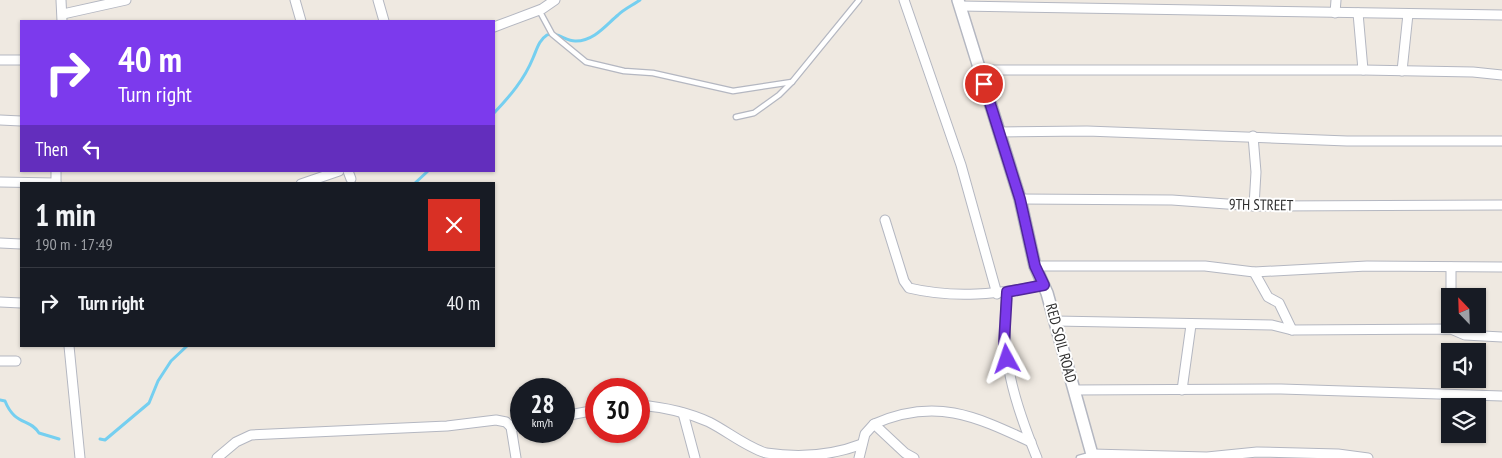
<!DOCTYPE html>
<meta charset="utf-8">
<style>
body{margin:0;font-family:"PT Sans Narrow",sans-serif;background:#20242c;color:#f1f3f6;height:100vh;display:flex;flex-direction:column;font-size:19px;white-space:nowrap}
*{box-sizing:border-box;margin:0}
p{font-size:16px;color:#9ea1a6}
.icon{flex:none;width:28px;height:28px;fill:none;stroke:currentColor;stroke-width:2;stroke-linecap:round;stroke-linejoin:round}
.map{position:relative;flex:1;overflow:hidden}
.panel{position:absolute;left:20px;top:182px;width:475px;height:165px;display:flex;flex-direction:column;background:#171b24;border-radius:0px;box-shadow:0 1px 4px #0004}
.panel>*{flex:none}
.guide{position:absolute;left:20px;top:20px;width:475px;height:152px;border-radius:0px;box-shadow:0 1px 4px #0004;background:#7c3aed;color:#fff;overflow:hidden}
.needle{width:32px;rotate:337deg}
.buttons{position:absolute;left:1441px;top:288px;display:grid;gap:10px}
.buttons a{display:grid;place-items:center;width:45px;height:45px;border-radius:0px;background:#171b24;box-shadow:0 1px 4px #0004;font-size:25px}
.speed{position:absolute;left:510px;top:378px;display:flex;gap:10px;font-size:25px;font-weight:700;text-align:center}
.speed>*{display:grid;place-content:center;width:65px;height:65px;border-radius:50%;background:#171b24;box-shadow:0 1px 4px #0004;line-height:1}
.speed small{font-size:12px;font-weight:400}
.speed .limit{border:8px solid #d22;background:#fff;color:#111}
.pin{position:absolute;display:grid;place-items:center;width:42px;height:42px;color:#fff;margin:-21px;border:2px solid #fff;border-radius:50%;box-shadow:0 1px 5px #0007}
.me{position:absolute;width:55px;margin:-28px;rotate:355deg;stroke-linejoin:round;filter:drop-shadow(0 0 4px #0008)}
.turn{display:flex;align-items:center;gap:18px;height:105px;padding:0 15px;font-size:22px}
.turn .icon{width:65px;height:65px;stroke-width:2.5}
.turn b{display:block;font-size:35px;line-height:42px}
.then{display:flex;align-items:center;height:48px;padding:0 15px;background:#0003;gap:10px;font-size:19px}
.round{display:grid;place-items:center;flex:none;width:52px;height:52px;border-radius:0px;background:#20242c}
.overview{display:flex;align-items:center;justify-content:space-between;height:85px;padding:0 15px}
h1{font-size:30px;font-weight:800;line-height:38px}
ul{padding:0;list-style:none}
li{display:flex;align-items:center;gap:15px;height:70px;padding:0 15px;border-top:1px solid #363941}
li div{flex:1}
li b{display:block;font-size:19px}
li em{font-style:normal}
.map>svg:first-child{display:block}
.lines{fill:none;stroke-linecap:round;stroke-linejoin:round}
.stream{stroke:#75cff0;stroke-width:3}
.service-casing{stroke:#b4b7c1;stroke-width:7}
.minor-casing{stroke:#b4b7c1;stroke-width:11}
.tertiary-casing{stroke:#b4b7c1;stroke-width:14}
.service{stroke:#fff;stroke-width:4.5}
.minor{stroke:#fff;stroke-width:9}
.tertiary{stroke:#fff;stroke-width:11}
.route-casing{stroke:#51269a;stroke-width:12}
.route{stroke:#7c3aed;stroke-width:9}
.labels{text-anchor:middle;stroke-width:4;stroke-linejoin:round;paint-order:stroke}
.street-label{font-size:15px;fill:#2e2e2e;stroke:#fff}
</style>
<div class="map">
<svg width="1502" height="458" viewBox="0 0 1502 458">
<rect width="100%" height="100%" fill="#efe9e1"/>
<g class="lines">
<g class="stream">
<path d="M494 113C510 96 524 80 533 58 537 49 539 40 547 35 556 31 567 42 576 41 594 41 606 25 618 15 624 9 633 5 640 0"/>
<path d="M414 184 428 171"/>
<path d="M0 400 5 401C15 426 30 418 39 433L59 439"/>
<path d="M100 439 105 440 149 403 158 381 171 361 187 346"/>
</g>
<g class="service-casing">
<g id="service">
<path d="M539 10 552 34 586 62 624 71 653 73 733 91 792 82"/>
<path d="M736 117 754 113 779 95 792 82 859 0"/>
<path d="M1079 458 1090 455"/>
</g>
</g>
<g class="minor-casing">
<g id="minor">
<path d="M61 0 62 21"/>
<path d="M295 0 301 21"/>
<path d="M378 0 384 21"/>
<path d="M904 0 961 165 997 294"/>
<path d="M960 6 1502 15"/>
<path d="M1335 13 1336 0"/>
<path d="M63 14 126 0"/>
<path d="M494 27 542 9 555 0"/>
<path d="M0 60H21"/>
<path d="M980 70H1363L1358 13"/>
<path d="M1363 70 1473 72 1502 75"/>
<path d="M1402 71 1408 14"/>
<path d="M0 120 21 121"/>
<path d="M998 132 1087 131 1347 141H1502"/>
<path d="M1253 136 1256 172 1254 206"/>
<path d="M56 171V184"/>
<path d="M348 171 351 179"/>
<path d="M0 182 56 183"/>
<path d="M301 184 339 171"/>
<path d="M1020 199 1172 200 1254 206 1502 205"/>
<path d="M885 220 904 281 909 288C955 299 998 294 1044 285"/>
<path d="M0 243 21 244"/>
<path d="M1035 266H1205L1254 272 1367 266 1502 267"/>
<path d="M1254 272 1268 297 1279 303 1292 330"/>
<path d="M1007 292C1000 356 1013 399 1037 458"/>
<path d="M1451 296V267"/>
<path d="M0 302 21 303"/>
<path d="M1055 321 1272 325 1292 330 1451 329 1465 335 1502 337"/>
<path d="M69 346 80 458"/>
<path d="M0 361H16"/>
<path d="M1074 390 1281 389 1502 396"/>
<path d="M1182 390 1191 325"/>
<path d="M639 405C662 407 687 412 709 422 727 431 746 447 766 453 799 458 831 456 862 444"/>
<path d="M683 413 695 458"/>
<path d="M564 416 596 410"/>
<path d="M874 424C935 397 975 416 1031 442"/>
<path d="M511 427 521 425"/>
<path d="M1092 454 1207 457 1257 452 1338 454 1368 458"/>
<path d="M217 458 236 442 251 435 447 426 496 420 506 422 511 427 516 458"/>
<path d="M859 458 865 434 874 424 905 453 914 458"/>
</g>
</g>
<g class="tertiary-casing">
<path id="tertiary" d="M958 0 1020 199 1035 266 1047 293 1093 458"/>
</g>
<use href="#service" class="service"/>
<use href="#minor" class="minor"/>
<use href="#tertiary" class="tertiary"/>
</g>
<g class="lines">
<g class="route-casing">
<path id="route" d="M984 84 1020 199 1035 266 1044 285 1007 292 1004 344 1007 359"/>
</g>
<use href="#route" class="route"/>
</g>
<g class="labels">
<g class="street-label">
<text transform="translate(1261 205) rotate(1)" y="5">9TH STREET</text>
<text transform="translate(1061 343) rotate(75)" y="5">RED SOIL ROAD</text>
</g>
</g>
</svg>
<div class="buttons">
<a><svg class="needle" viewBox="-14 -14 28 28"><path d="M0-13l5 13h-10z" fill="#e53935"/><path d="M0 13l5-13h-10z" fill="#9ea1a6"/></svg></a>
<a><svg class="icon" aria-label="sound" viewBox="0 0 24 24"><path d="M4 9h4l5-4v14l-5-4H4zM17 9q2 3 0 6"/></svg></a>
<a><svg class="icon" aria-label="layers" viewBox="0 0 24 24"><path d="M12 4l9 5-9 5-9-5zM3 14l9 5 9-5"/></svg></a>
</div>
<div class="speed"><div>28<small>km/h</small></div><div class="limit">30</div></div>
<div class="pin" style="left:984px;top:84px;background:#d93025"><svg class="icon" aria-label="arrive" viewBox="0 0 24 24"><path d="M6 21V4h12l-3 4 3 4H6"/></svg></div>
<svg class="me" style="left:1007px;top:359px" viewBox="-20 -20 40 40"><path d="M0-17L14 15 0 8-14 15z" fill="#7c3aed" stroke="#fff" stroke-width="4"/></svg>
<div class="guide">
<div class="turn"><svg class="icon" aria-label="right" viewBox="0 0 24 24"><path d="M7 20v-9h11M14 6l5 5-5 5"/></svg><div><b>40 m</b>Turn right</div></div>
<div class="then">Then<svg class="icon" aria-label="left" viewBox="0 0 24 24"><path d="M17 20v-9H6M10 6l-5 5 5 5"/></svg></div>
</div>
<section class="panel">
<div class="overview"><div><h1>1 min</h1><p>190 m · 17:49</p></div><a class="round" style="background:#d93025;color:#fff"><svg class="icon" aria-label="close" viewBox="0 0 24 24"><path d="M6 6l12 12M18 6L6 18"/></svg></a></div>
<ul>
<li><svg class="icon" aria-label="right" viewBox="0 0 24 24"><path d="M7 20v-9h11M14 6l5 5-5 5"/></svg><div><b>Turn right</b></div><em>40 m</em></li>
</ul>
</section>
</div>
